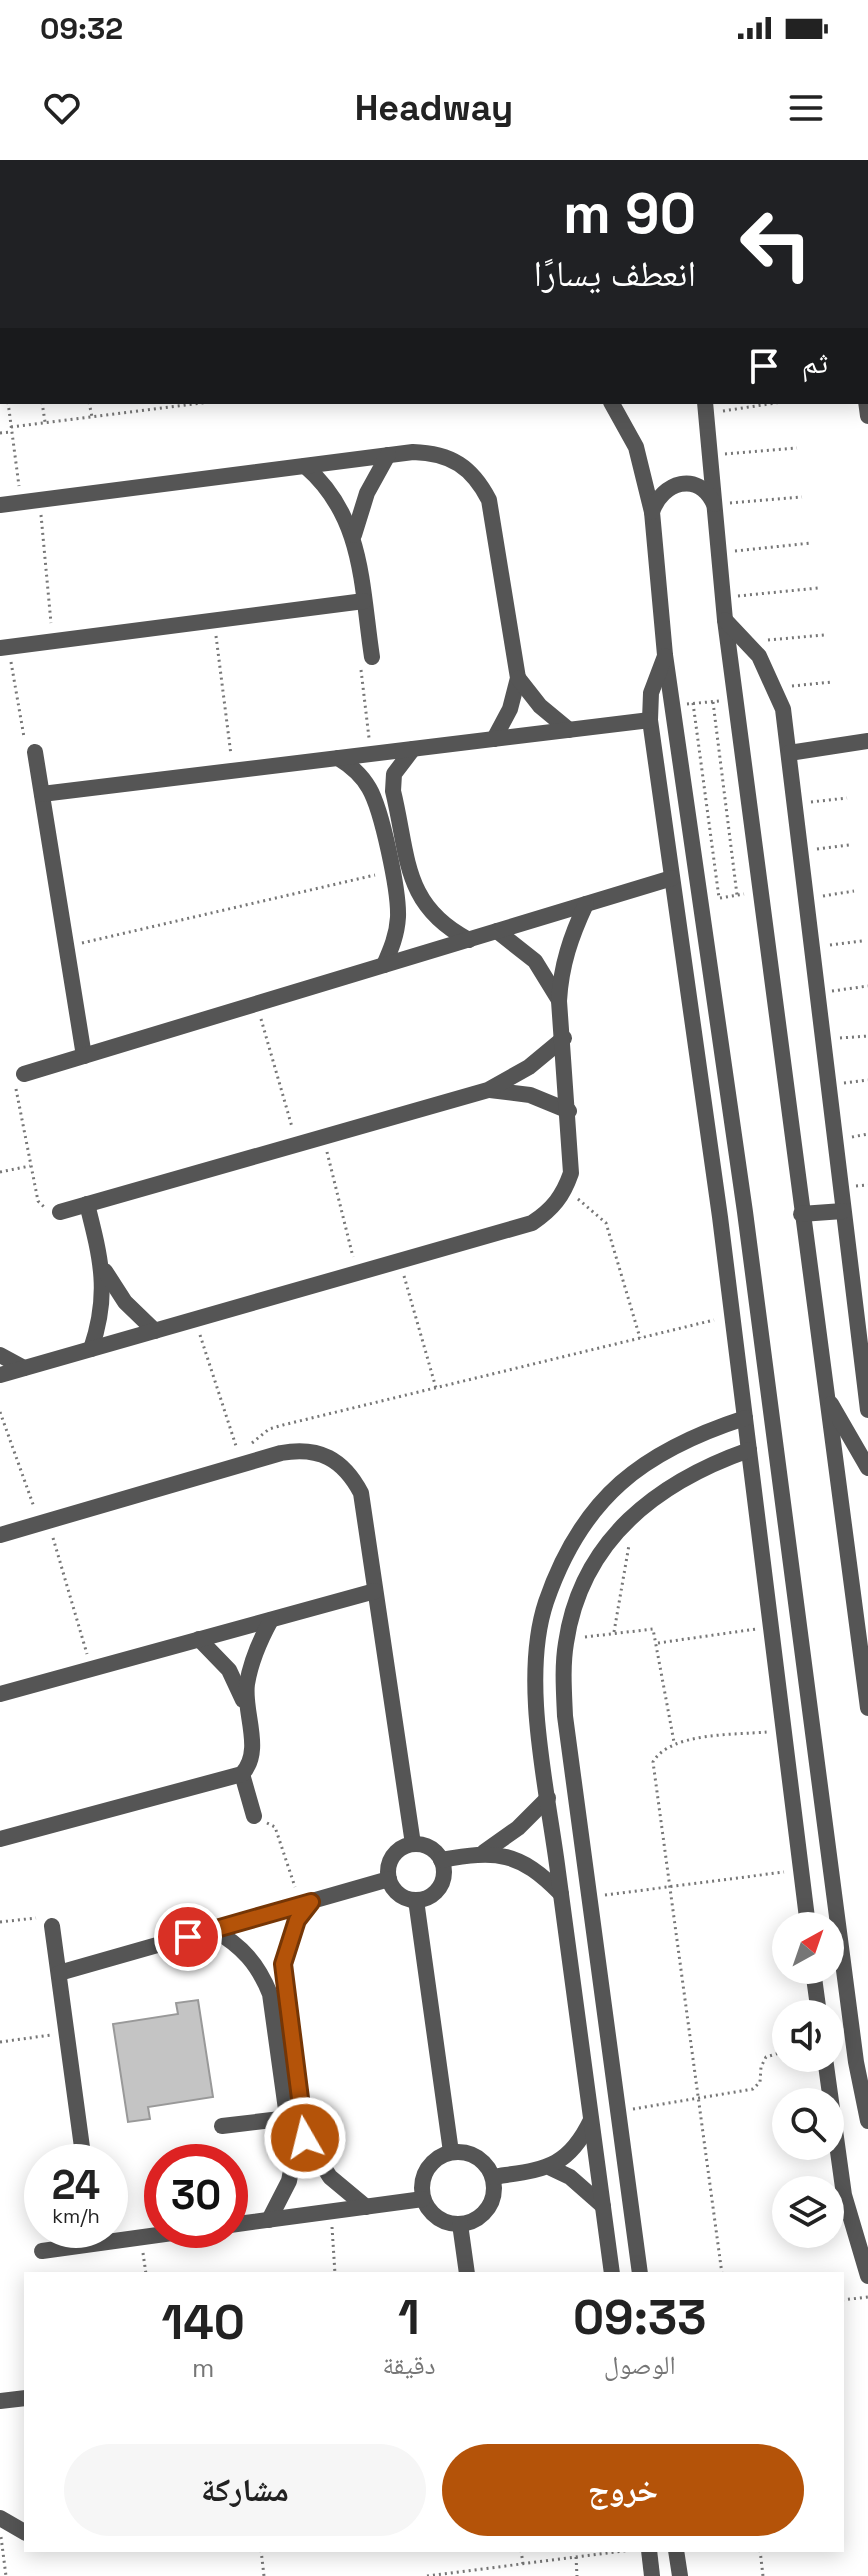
<!DOCTYPE html>
<html lang="ar">
<meta charset="utf-8">
<style>
body{margin:0;font-family:"Space Grotesk","Noto Naskh Arabic",sans-serif;background:#f6f6f6;color:#222;direction:rtl;height:100vh;display:flex;flex-direction:column;font-size:30px;white-space:nowrap}
*{box-sizing:border-box;margin:0}
p{font-size:26px;color:#767676}
.icon{flex:none;width:44px;height:44px;fill:none;stroke:currentColor;stroke-width:2;stroke-linecap:round;stroke-linejoin:round}
.map{position:relative;flex:1;overflow:hidden;direction:ltr}
.sheet{position:absolute;left:24px;top:2112px;width:820px;height:280px;display:flex;flex-direction:column;background:#fff;border-radius:0px;box-shadow:0 4px 20px #0003;direction:rtl}
.sheet>*{flex:none}
.guide{position:absolute;left:0px;top:0px;width:868px;height:244px;box-shadow:0 4px 20px #0003;direction:rtl;background:#202124;color:#fff;overflow:hidden}
.needle{width:52px;rotate:40deg}
.buttons{position:absolute;left:772px;top:1752px;display:grid;gap:16px}
.buttons a{display:grid;place-items:center;width:72px;height:72px;border-radius:50%;background:#fff;box-shadow:0 4px 20px #0003;font-size:40px}
.speed{position:absolute;left:24px;top:1984px;display:flex;gap:16px;font-size:40px;font-weight:700;text-align:center}
.speed>*{display:grid;place-content:center;width:104px;height:104px;border-radius:50%;background:#fff;box-shadow:0 4px 20px #0003;line-height:1}
.speed small{font-size:20px;font-weight:400}
.speed .limit{border:12px solid #d22;background:#fff;color:#111}
.pin{position:absolute;display:grid;place-items:center;width:68px;height:68px;color:#fff;margin:-34px;border:4px solid #fff;border-radius:50%;box-shadow:0 2px 8px #0007}
.me{position:absolute;width:88px;margin:-44px;rotate:352deg;stroke-linejoin:round;filter:drop-shadow(0 0 6px #0008)}
.turn{display:flex;align-items:center;gap:28px;height:168px;padding:0 40px;font-size:36px}
.turn .icon{width:104px;height:104px;stroke-width:2.5}
.turn b{display:block;font-size:56px;line-height:68px}
.then{display:flex;align-items:center;height:76px;padding:0 40px;background:#0003;gap:16px;font-size:30px}
.eta{display:flex;justify-content:space-evenly;align-items:center;height:136px;text-align:center}
.eta b{font-size:48px;font-weight:700;line-height:56px}
.primary-button{display:flex;gap:16px;margin-top:auto;padding:16px 40px}
.primary-button a{flex:1;height:92px;border-radius:48px;background:#b45309;color:#fff;font-size:32px;font-weight:700;line-height:92px;text-align:center}
.primary-button a+a{background:#f6f6f6;color:#222}
.status{display:flex;justify-content:space-between;align-items:center;height:56px;padding:0 40px;background:#fff;direction:ltr}
.status svg{height:22px;fill:currentColor}
header{display:flex;justify-content:space-between;align-items:center;height:104px;padding:0 40px;background:#fff;font-size:36px;font-weight:700}
.map>svg:first-child{display:block}
.building{fill:#c4c4c4;stroke:#999;stroke-width:2}
.lines{fill:none;stroke-linecap:round;stroke-linejoin:round}
.path{stroke:#777;stroke-width:3;stroke-dasharray:2 4;stroke-linecap:butt}
.minor{stroke:#555;stroke-width:16}
.route-casing{stroke:#753606;stroke-width:20}
.route{stroke:#b45309;stroke-width:14}
</style>
<div class="status"><b>09:32</b><svg viewBox="0 0 49 12"><path d="M0 12V9h3v3zM5 12V6h3v6zM10 12V3h3v9zM15 12V0h3v12zM26 1h20v11H26zM47 4h2v5h-2z"/></svg></div>
<header><svg class="icon" aria-label="menu" viewBox="0 0 24 24"><path d="M4 6h16M4 12h16M4 18h16"/></svg>Headway<svg class="icon" aria-label="heart" viewBox="0 0 24 24"><path d="M12 20l-8-8c-3-5 5-10 8-4 3-6 11-1 8 4z"/></svg></header>
<div class="map">
<svg width="868" height="2416" viewBox="0 0 868 2416">
<rect width="100%" height="100%" fill="#fff"/>
<path class="building" d="M198 1840 213 1937 148 1947 150 1959 128 1962 113 1864 178 1854 176 1843Z"/>
<g class="lines">
<g class="path">
<path d="M0 174H2"/>
<path d="M0 183H2"/>
<path d="M8 242 19 326"/>
<path d="M42 242 45 262"/>
<path d="M89 242 92 257"/>
<path d="M723 251 782 242"/>
<path d="M11 267 210 242"/>
<path d="M0 273 12 272"/>
<path d="M725 294 797 288"/>
<path d="M730 343 802 337"/>
<path d="M41 355 51 463"/>
<path d="M735 391 811 383"/>
<path d="M738 436 818 428"/>
<path d="M216 476 231 595"/>
<path d="M768 480 824 475"/>
<path d="M11 502 24 577"/>
<path d="M361 510 369 578"/>
<path d="M792 526 832 522"/>
<path d="M713 542 737 735"/>
<path d="M693 543 719 738"/>
<path d="M687 544 719 541"/>
<path d="M811 642 847 638"/>
<path d="M817 689 849 685"/>
<path d="M823 736 854 731"/>
<path d="M720 738 744 734"/>
<path d="M82 783 375 715"/>
<path d="M830 785 862 781"/>
<path d="M832 831 868 826"/>
<path d="M261 859 292 967"/>
<path d="M840 878 868 876"/>
<path d="M844 923 868 920"/>
<path d="M16 929 38 1041 45 1048"/>
<path d="M852 977 868 974"/>
<path d="M327 992 353 1097"/>
<path d="M0 1012 30 1006"/>
<path d="M856 1026 868 1025"/>
<path d="M578 1039 606 1063 640 1178"/>
<path d="M404 1116 436 1228"/>
<path d="M200 1175 237 1289"/>
<path d="M0 1252 34 1347"/>
<path d="M252 1283 269 1269 283 1265 714 1160"/>
<path d="M53 1378 87 1494"/>
<path d="M614 1472 629 1385"/>
<path d="M585 1477 653 1469 674 1582"/>
<path d="M658 1483 756 1469"/>
<path d="M267 1663 275 1667 295 1727"/>
<path d="M605 1735 784 1712"/>
<path d="M0 1762 36 1758"/>
<path d="M0 1882 51 1875"/>
<path d="M633 1949 753 1929 760 1922 761 1907 766 1897 786 1891"/>
<path d="M332 2067 335 2114"/>
<path d="M143 2093 146 2114"/>
<path d="M722 2114 653 1602C670 1572 735 1575 767 1572"/>
<path d="M842 2140 868 2137"/>
<path d="M1 2377 6 2416"/>
<path d="M261 2390 264 2416"/>
<path d="M521 2390 523 2404"/>
<path d="M760 2390 763 2416"/>
<path d="M576 2397 577 2416"/>
<path d="M427 2416 631 2390"/>
</g>
<g class="minor">
<path d="M621 0 631 2"/>
<path d="M562 2 572 0"/>
<path d="M706 2V0"/>
<path d="M849 2 850 0"/>
<path d="M0 153H2"/>
<path d="M0 206H2"/>
<path d="M866 241 868 256"/>
<path d="M611 242 636 287 652 352 665 495 745 1052 856 1902 868 1961"/>
<path d="M705 242 725 460 868 1548"/>
<path d="M305 306C364 357 361 425 372 497"/>
<path d="M0 345 413 292C451 293 472 307 489 340L518 518 510 549 494 579"/>
<path d="M652 352C662 322 698 310 714 344"/>
<path d="M354 375 367 333 388 295"/>
<path d="M725 460 759 496 783 549 868 1250"/>
<path d="M0 488 364 441"/>
<path d="M665 496 651 533 650 560 720 1057 808 1766"/>
<path d="M518 518 540 546 569 570"/>
<path d="M413 589 394 614 393 631C409 696 402 745 469 780"/>
<path d="M35 592 84 896"/>
<path d="M789 593 868 581"/>
<path d="M338 598C351 606 361 614 369 628 382 650 399 731 398 757 397 775 391 789 384 805"/>
<path d="M42 634 650 560"/>
<path d="M497 771 535 801 559 840"/>
<path d="M24 914 672 718"/>
<path d="M490 930 530 935 569 951"/>
<path d="M87 1044C101 1099 110 1134 91 1189"/>
<path d="M60 1052 488 930 529 907 564 878"/>
<path d="M801 1054 843 1051"/>
<path d="M105 1111 125 1142 155 1171"/>
<path d="M0 1195 24 1208"/>
<path d="M0 1215 532 1063C553 1049 563 1036 571 1013L559 841C561 805 571 776 586 744"/>
<path d="M831 1244 868 1308"/>
<path d="M0 1375 281 1293C319 1286 343 1299 361 1333L413 1684"/>
<path d="M199 1479 229 1510 243 1540"/>
<path d="M0 1534 375 1431"/>
<path d="M242 1614 254 1656"/>
<path d="M0 1679 242 1614C264 1590 243 1553 247 1524 251 1500 260 1480 271 1460"/>
<circle cx="416" cy="1712" r="28"/>
<path d="M484 1692 518 1668 548 1638"/>
<path d="M441 1700C497 1690 519 1691 561 1734"/>
<path d="M416 1740 451 1992"/>
<path d="M311 1742 297 1760 283 1804 305 1978 330 2017 366 2047"/>
<path d="M52 1766 84 2002"/>
<path d="M214 1770C242 1786 258 1804 270 1834L293 2000 289 2021 269 2060"/>
<path d="M813 1810 819 1854"/>
<path d="M59 1813 389 1719"/>
<path d="M825 1898 844 2035 868 2116"/>
<path d="M222 1966 289 1958"/>
<circle cx="458" cy="2028" r="36"/>
<path d="M551 2008 570 2017 603 2046"/>
<path d="M493 2017C543 2009 567 2010 591 1960"/>
<path d="M460 2064 467 2114"/>
<path d="M230 2065 423 2039"/>
<path d="M42 2091 194 2070"/>
<path d="M612 2114C594 1980 576 1846 558 1712 548 1632 520 1520 546 1442 582 1337 643 1291 745 1258"/>
<path d="M640 2114 565 1556C564 1532 562 1507 566 1483 581 1380 658 1322 749 1290"/>
<path d="M0 2241 26 2238"/>
<path d="M0 2358 26 2373"/>
<path d="M649 2390 652 2416"/>
<path d="M676 2390 680 2416"/>
</g>
</g>
<g class="lines">
<g class="route-casing">
<path id="route" d="M188 1777 311 1742 297 1760 283 1804 305 1978"/>
</g>
<use href="#route" class="route"/>
</g>
</svg>
<div class="buttons">
<a><svg class="needle" viewBox="-14 -14 28 28"><path d="M0-13l5 13h-10z" fill="#e53935"/><path d="M0 13l5-13h-10z" fill="#767676"/></svg></a>
<a><svg class="icon" aria-label="sound" viewBox="0 0 24 24"><path d="M4 9h4l5-4v14l-5-4H4zM17 9q2 3 0 6"/></svg></a>
<a><svg class="icon" aria-label="search" viewBox="0 0 24 24"><circle cx="10" cy="10" r="6"/><path d="M15 15l6 6"/></svg></a>
<a><svg class="icon" aria-label="layers" viewBox="0 0 24 24"><path d="M12 4l9 5-9 5-9-5zM3 14l9 5 9-5"/></svg></a>
</div>
<div class="speed"><div>24<small>km/h</small></div><div class="limit">30</div></div>
<div class="pin" style="left:188px;top:1777px;background:#d93025"><svg class="icon" aria-label="arrive" viewBox="0 0 24 24"><path d="M6 21V4h12l-3 4 3 4H6"/></svg></div>
<svg class="me" style="left:305px;top:1978px" viewBox="-20 -20 40 40"><circle r="17" fill="#b45309" stroke="#fff" stroke-width="3"/><path d="M0-11L8 9 0 5-8 9z" fill="#fff"/></svg>
<div class="guide">
<div class="turn"><svg class="icon" aria-label="left" viewBox="0 0 24 24"><path d="M17 20v-9H6M10 6l-5 5 5 5"/></svg><div><b>90 m</b>انعطف يسارًا</div></div>
<div class="then">ثم<svg class="icon" aria-label="arrive" viewBox="0 0 24 24"><path d="M6 21V4h12l-3 4 3 4H6"/></svg></div>
</div>
<section class="sheet">
<div class="eta">
<div><b>09:33</b><p>الوصول</p></div>
<div><b>1</b><p>دقيقة</p></div>
<div><b>140</b><p>m</p></div>
</div>
<div class="primary-button"><a>خروج</a><a>مشاركة</a></div>
</section>
</div>
